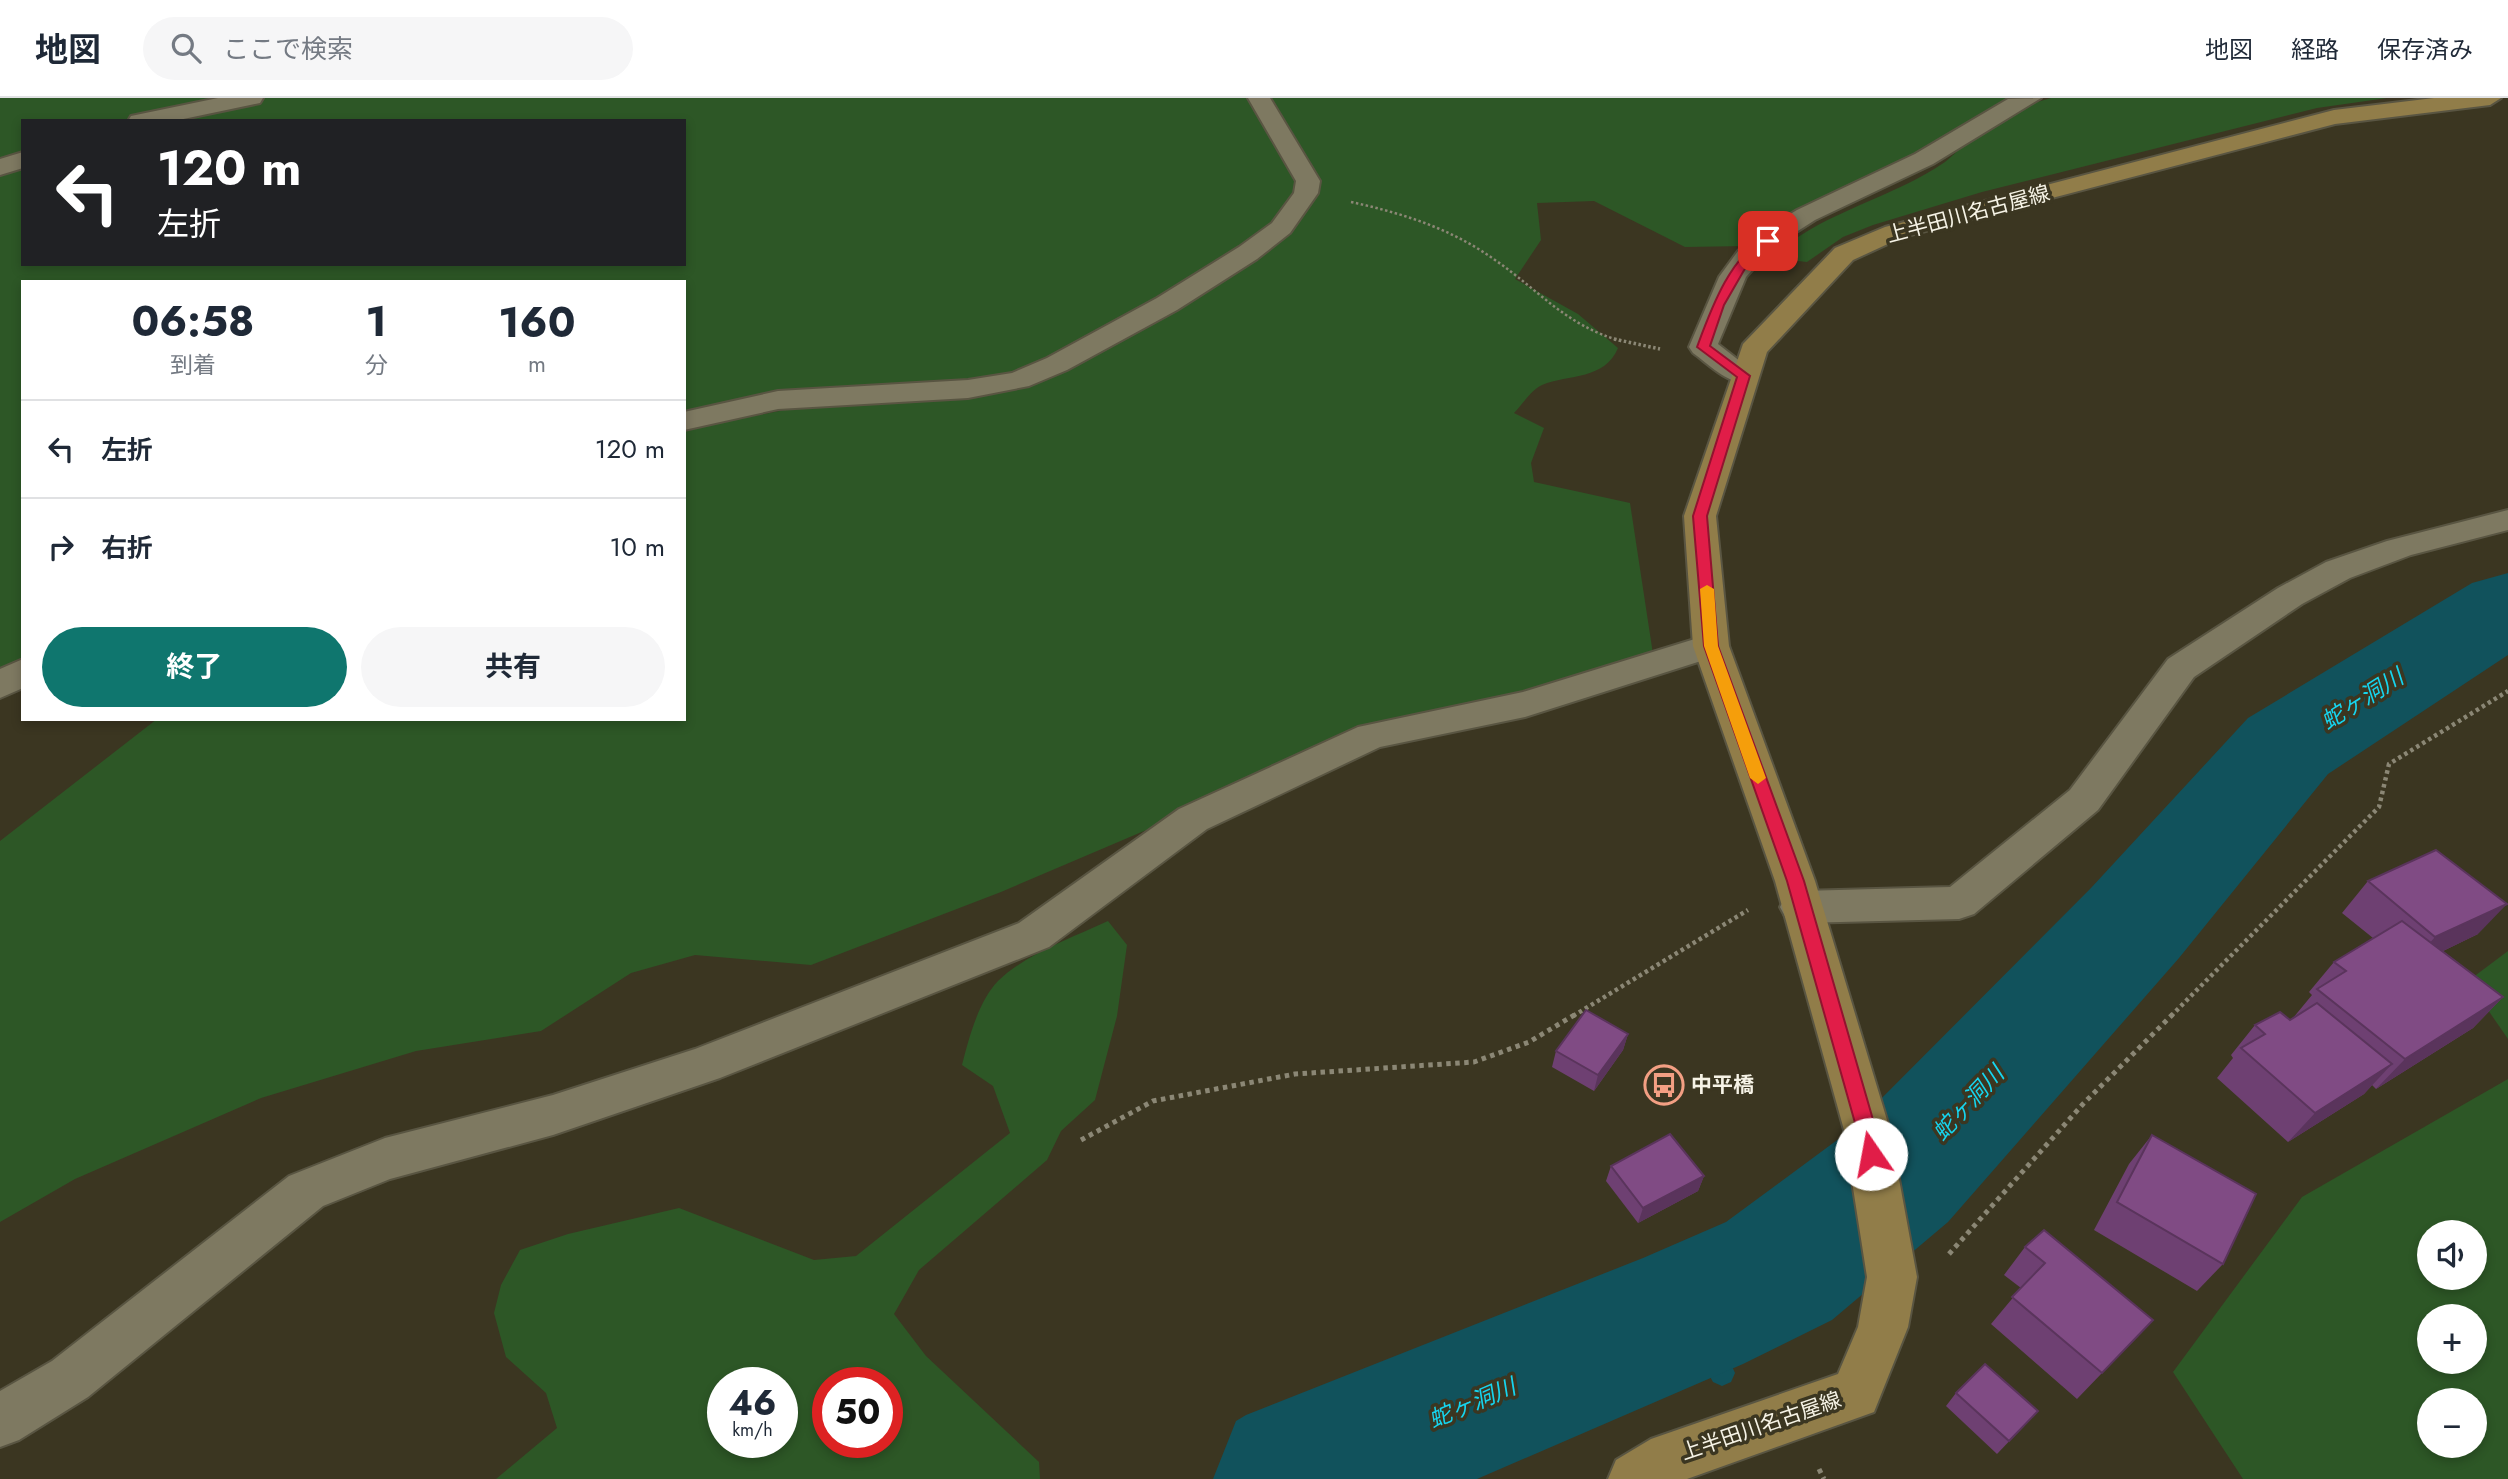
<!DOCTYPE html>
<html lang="ja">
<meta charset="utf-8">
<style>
body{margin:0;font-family:Jost,"Noto Sans JP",sans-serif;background:#f6f6f7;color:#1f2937;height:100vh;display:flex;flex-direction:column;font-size:26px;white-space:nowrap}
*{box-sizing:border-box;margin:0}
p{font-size:23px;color:#747a83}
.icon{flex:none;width:38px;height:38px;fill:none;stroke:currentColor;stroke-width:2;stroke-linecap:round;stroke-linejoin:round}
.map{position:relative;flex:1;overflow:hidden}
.panel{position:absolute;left:21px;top:182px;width:665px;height:441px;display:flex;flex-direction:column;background:#fff;border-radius:0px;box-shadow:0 4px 10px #0003}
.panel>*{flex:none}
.banner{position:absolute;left:21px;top:21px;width:665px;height:147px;border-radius:0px;box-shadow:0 4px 10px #0003;background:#202124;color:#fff;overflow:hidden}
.buttons{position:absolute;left:2417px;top:1122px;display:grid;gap:14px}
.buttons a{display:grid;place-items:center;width:70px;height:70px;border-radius:50%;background:#fff;box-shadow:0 4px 10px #0003;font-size:35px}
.speed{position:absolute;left:707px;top:1269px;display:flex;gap:14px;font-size:35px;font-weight:700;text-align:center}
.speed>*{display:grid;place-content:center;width:91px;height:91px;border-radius:50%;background:#fff;box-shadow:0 4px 10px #0003;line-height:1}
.speed small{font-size:18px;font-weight:400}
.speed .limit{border:10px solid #d22;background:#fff;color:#111}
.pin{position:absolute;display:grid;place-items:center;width:60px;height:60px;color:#fff;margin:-30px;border-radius:14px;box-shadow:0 4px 10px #0006}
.me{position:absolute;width:77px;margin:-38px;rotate:348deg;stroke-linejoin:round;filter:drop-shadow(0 0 5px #0008)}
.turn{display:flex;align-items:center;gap:24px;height:147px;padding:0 21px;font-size:32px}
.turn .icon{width:91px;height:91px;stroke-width:2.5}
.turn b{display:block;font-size:49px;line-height:60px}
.eta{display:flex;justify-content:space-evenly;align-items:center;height:119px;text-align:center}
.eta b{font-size:42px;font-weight:700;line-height:49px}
.cta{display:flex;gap:14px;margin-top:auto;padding:14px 21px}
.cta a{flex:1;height:80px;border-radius:42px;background:#0f766e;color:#fff;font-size:28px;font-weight:700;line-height:80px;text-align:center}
.cta a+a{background:#f6f6f7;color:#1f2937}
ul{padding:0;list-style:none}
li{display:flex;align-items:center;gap:21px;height:98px;padding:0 21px;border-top:2px solid #e0e1e3}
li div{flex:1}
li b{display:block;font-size:26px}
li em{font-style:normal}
header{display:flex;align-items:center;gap:42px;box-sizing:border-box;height:98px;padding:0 35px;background:#fff;border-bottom:2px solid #e0e1e3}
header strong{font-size:33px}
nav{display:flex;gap:38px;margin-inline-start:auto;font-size:24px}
.search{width:490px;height:63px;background:#f6f6f7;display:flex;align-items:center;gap:18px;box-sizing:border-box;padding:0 24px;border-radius:38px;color:#747a83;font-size:26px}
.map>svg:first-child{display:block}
.green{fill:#2d5726;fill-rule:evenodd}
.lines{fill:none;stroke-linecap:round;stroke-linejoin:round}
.stream{fill:#11525c;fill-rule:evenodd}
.river{fill:#11525c;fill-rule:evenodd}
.minor-casing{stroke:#595542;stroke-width:4}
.major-casing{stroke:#595542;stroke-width:4}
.path-far3{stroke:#8b8775;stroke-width:2.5;stroke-dasharray:2.5 2.5;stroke-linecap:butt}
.path-far2{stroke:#8b8775;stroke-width:3.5;stroke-dasharray:2.5 2.5;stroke-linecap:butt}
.path-far1{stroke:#8b8775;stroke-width:4.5;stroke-dasharray:3.5 3.5;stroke-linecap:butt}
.path{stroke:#8b8775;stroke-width:5;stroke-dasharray:4.5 4.5;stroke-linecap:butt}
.minor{fill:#7e7961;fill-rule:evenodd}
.major{fill:#917d49;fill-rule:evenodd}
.wall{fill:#6e4072}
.shaded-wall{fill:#5a345c}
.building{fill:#804b84;stroke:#5a345c;stroke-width:2}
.route{fill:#e11d48;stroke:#92132f;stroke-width:2}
.slow{fill:#f59e0b}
.labels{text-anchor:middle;stroke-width:7;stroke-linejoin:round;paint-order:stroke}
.street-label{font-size:21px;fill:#f6f3e6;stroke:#3b3621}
.poi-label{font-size:21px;font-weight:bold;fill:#f6f3e6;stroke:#3b3621;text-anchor:start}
.water-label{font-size:23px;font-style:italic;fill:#16d5ef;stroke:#3b3621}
</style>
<header>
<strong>地図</strong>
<div class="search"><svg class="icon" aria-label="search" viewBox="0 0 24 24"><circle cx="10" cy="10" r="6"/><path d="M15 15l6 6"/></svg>ここで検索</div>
<nav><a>地図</a><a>経路</a><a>保存済み</a></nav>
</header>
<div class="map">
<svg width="2508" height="1381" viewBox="0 0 2508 1381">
<rect width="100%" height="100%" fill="#3b3621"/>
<g class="green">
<path d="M0 0H1253L1300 84 1298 95 1274 128 1076 250 1019 273 977 282 769 297 684 314V184H23V562L0 576ZM23 23H684V166H23Z"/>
<path d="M1267 0H2010L1926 50 1777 123 1747 148 1685 149 1594 103 1537 105 1541 142 1515 181 1578 216 1618 250C1605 282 1569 276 1542 287 1532 291 1522 307 1514 315L1544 330 1531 365 1534 384 1630 405 1653 556 1198 710 1001 794 811 867 695 857 631 875 541 933 416 953 261 1000 75 1081 0 1124V743L157 621H684V332L799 309 1044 280 1311 105Z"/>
<path d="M2051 0H2387L2317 10 1982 94 1873 127 1843 139 1807 164 1771 160C1820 114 1890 102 1945 64 1954 57 1961 49 1969 42 1992 22 2022 8 2051 0Z"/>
<path d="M1108 823 1127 847 1117 918 1095 1002 1061 1033 1047 1062 919 1172 894 1216 926 1258 1039 1364 1040 1381H496L557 1330 546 1295 506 1259 494 1215 501 1187 520 1152 568 1136 679 1110 814 1162 856 1158 1010 1035 993 988 962 967C969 940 978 904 998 883 1027 855 1072 840 1108 823ZM782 1284V1344H723V1284ZM887 1284V1344H828V1284Z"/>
<path d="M2508 853V941L2468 883Z"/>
<path d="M2508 981V1381H2243L2173 1274 2302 1099ZM2429 1134H2474V1180H2429ZM2429 1218H2474V1264H2429ZM2429 1302H2474V1348H2429Z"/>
</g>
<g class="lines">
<path class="stream" d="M1689 1203 1698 1206 1731 1266 1735 1275 1731 1284 1722 1288 1713 1284 1680 1224 1676 1215 1680 1206Z"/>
<path class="river" d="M2508 475V557L2328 676 2179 860 1948 1124 1832 1222 1743 1266 1477 1381H1213L1236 1323 1246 1317 1643 1160 1726 1124 1848 1034 2091 790 2248 620 2472 485Z"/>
<g class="minor-casing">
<g id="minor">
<path d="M218 0H263L260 5 174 23H128L131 18Z"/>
<path d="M1248 0H1270L1320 83 1318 95 1290 135 1257 161 1177 212 1067 272 1029 288 968 300 778 311 684 332V314L778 293 968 282 1012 275 1047 260 1157 200 1239 149 1272 125 1294 95 1296 83Z"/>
<path d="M2041 0 1933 66 1815 122 1773 149 1746 179 1718 246 1759 278 1754 284C1731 290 1711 268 1693 255L1689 249 1719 179 1738 153 1754 138 1797 112 1915 56 2008 1Z"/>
<path d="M23 54V70L0 77V61Z"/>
<path d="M2508 412V432L2411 457 2350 480 2302 506 2194 579 2098 712 1974 816 1959 821 1801 825 1786 820 1780 809 1786 798 1801 793 1950 789 2070 692 2168 561 2278 490 2326 464 2387 443Z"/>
<path d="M1711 536 1723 540 1729 548 1723 556 1525 619 1380 649 1207 731 1049 849 720 980 553 1037 390 1081 323 1108 88 1299 19 1342 0 1349V1293L52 1263 289 1078 385 1040 553 997 695 951 1019 825 1179 711 1358 629 1523 594Z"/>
<path d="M23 561V590L0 600V571Z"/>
</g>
</g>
<g class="major-casing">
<path id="major" d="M2434 0H2501L2490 7 2335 26 1903 139 1853 162 1767 254 1716 418 1729 548 1815 783 1890 1032 1917 1179 1908 1229 1874 1314 1687 1381H1608L1616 1362 1651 1341 1838 1276 1858 1229 1867 1179 1844 1032 1775 783 1693 548 1684 418 1743 246 1835 150 1885 129 2334 12Z"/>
</g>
<path class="path-far3" d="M1351 104C1402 115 1452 131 1495 162 1540 193 1565 227 1621 243"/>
<path class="path-far2" d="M1614 241 1660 251"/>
<g class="path-far1">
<path d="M1573 918 1748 812"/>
<path d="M2171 918 2379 709 2389 666 2508 593"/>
</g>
<g class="path">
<path d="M1081 1042 1153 1003 1295 976 1474 964 1529 944 1576 916"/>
<path d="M1949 1156 2083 1006 2173 916"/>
<path d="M1819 1371 1824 1381"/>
</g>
<use href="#minor" class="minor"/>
<use href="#major" class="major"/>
</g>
<g class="wall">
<path d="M2368 783 2478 836 2443 853 2503 899 2473 930 2376 991 2372 987 2364 996 2288 1044 2217 980 2233 960 2231 957 2255 927 2290 922 2293 920 2312 897 2309 894 2334 864 2373 840 2342 815Z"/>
<path d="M1628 936 1623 952 1594 993 1552 969 1556 953Z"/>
<path d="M2152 1037 2223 1166 2197 1193 2094 1132 2129 1066Z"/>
<path d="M1611 1068 1704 1078 1698 1093 1638 1125 1606 1083Z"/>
<path d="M2025 1149 2153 1222 2077 1301 1991 1226 2021 1190 2004 1177Z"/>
<path d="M1956 1295 2038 1313 1997 1356 1946 1308Z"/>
</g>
<g class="shaded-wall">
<path d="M2507 806 2478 836 2408 870 2435 839Z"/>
<path d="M2503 899 2473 930 2376 991 2405 961Z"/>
<path d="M1628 936 1623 952 1594 993 1598 977Z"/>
<path d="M2392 966 2364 996 2288 1044 2315 1015Z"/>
<path d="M1704 1078 1698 1093 1638 1125 1643 1110Z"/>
</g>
<g class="building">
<path d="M2436 752 2507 806 2435 839 2368 783Z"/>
<path d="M2402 823 2503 899 2405 961 2317 891 2346 873 2334 864Z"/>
<path d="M2317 905 2392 966 2315 1015 2241 950 2265 936 2255 927 2280 914 2290 922Z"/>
<path d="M1586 912 1628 936 1598 977 1556 953Z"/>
<path d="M1670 1036 1704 1078 1643 1110 1611 1068Z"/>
<path d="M2152 1037 2256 1096 2223 1166 2117 1104Z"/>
<path d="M2044 1132 2153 1222 2102 1275 2012 1199 2045 1165 2025 1149Z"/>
<path d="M1985 1266 2038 1313 2009 1343 1956 1295Z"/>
</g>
<path class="route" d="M1768 140 1773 143 1752 160 1743 174 1724 207 1710 248 1750 278 1707 418 1718 548 1804 783 1876 1032 1881 1056 1878 1063 1871 1065 1864 1063 1857 1032 1787 783 1704 548 1693 418 1737 279 1697 249C1710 214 1731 154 1768 140Z"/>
<path class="slow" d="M1707 487 1714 491 1718 548 1766 680 1758 686 1750 680 1704 548 1700 491Z"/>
<defs>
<g id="bus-ring" transform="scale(2.0125)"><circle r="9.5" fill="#3b3621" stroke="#f39f83" stroke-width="1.5"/><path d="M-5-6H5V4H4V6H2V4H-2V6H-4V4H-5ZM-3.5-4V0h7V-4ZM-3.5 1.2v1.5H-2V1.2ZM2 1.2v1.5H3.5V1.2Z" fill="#f39f83"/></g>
</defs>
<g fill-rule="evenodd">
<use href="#bus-ring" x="1664" y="987"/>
</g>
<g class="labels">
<g class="street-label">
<text transform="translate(1968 116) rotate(-15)" y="7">上半田川名古屋線</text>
<text transform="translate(1761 1328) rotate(-19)" y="7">上半田川名古屋線</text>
</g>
<g class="poi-label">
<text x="1691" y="994">中平橋</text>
</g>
<g class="water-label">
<text transform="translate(2362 601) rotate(-32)" y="8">蛇ヶ洞川</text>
<text transform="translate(1968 1005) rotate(-47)" y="8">蛇ヶ洞川</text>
<text transform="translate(1472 1305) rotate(-23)" y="8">蛇ヶ洞川</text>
</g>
</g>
</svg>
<div class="buttons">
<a><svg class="icon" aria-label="sound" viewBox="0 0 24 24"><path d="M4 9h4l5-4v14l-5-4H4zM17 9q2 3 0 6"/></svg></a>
<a>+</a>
<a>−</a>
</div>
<div class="speed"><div>46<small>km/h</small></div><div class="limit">50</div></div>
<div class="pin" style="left:1768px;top:143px;background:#d93025"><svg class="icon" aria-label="arrive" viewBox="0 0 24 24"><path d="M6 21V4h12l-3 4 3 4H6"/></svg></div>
<svg class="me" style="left:1871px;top:1056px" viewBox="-20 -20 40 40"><circle r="19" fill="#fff"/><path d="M0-13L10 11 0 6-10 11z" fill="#e11d48"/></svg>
<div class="banner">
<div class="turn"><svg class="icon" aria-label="left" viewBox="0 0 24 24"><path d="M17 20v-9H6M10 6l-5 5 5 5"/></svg><div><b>120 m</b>左折</div></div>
</div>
<section class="panel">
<div class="eta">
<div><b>06:58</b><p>到着</p></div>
<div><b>1</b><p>分</p></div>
<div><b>160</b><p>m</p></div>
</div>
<ul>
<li><svg class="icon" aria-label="left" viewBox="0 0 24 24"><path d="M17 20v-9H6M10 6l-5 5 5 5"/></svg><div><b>左折</b></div><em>120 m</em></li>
<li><svg class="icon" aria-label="right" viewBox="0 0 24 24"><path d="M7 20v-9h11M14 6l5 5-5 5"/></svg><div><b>右折</b></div><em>10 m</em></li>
</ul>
<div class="cta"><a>終了</a><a>共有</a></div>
</section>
</div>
